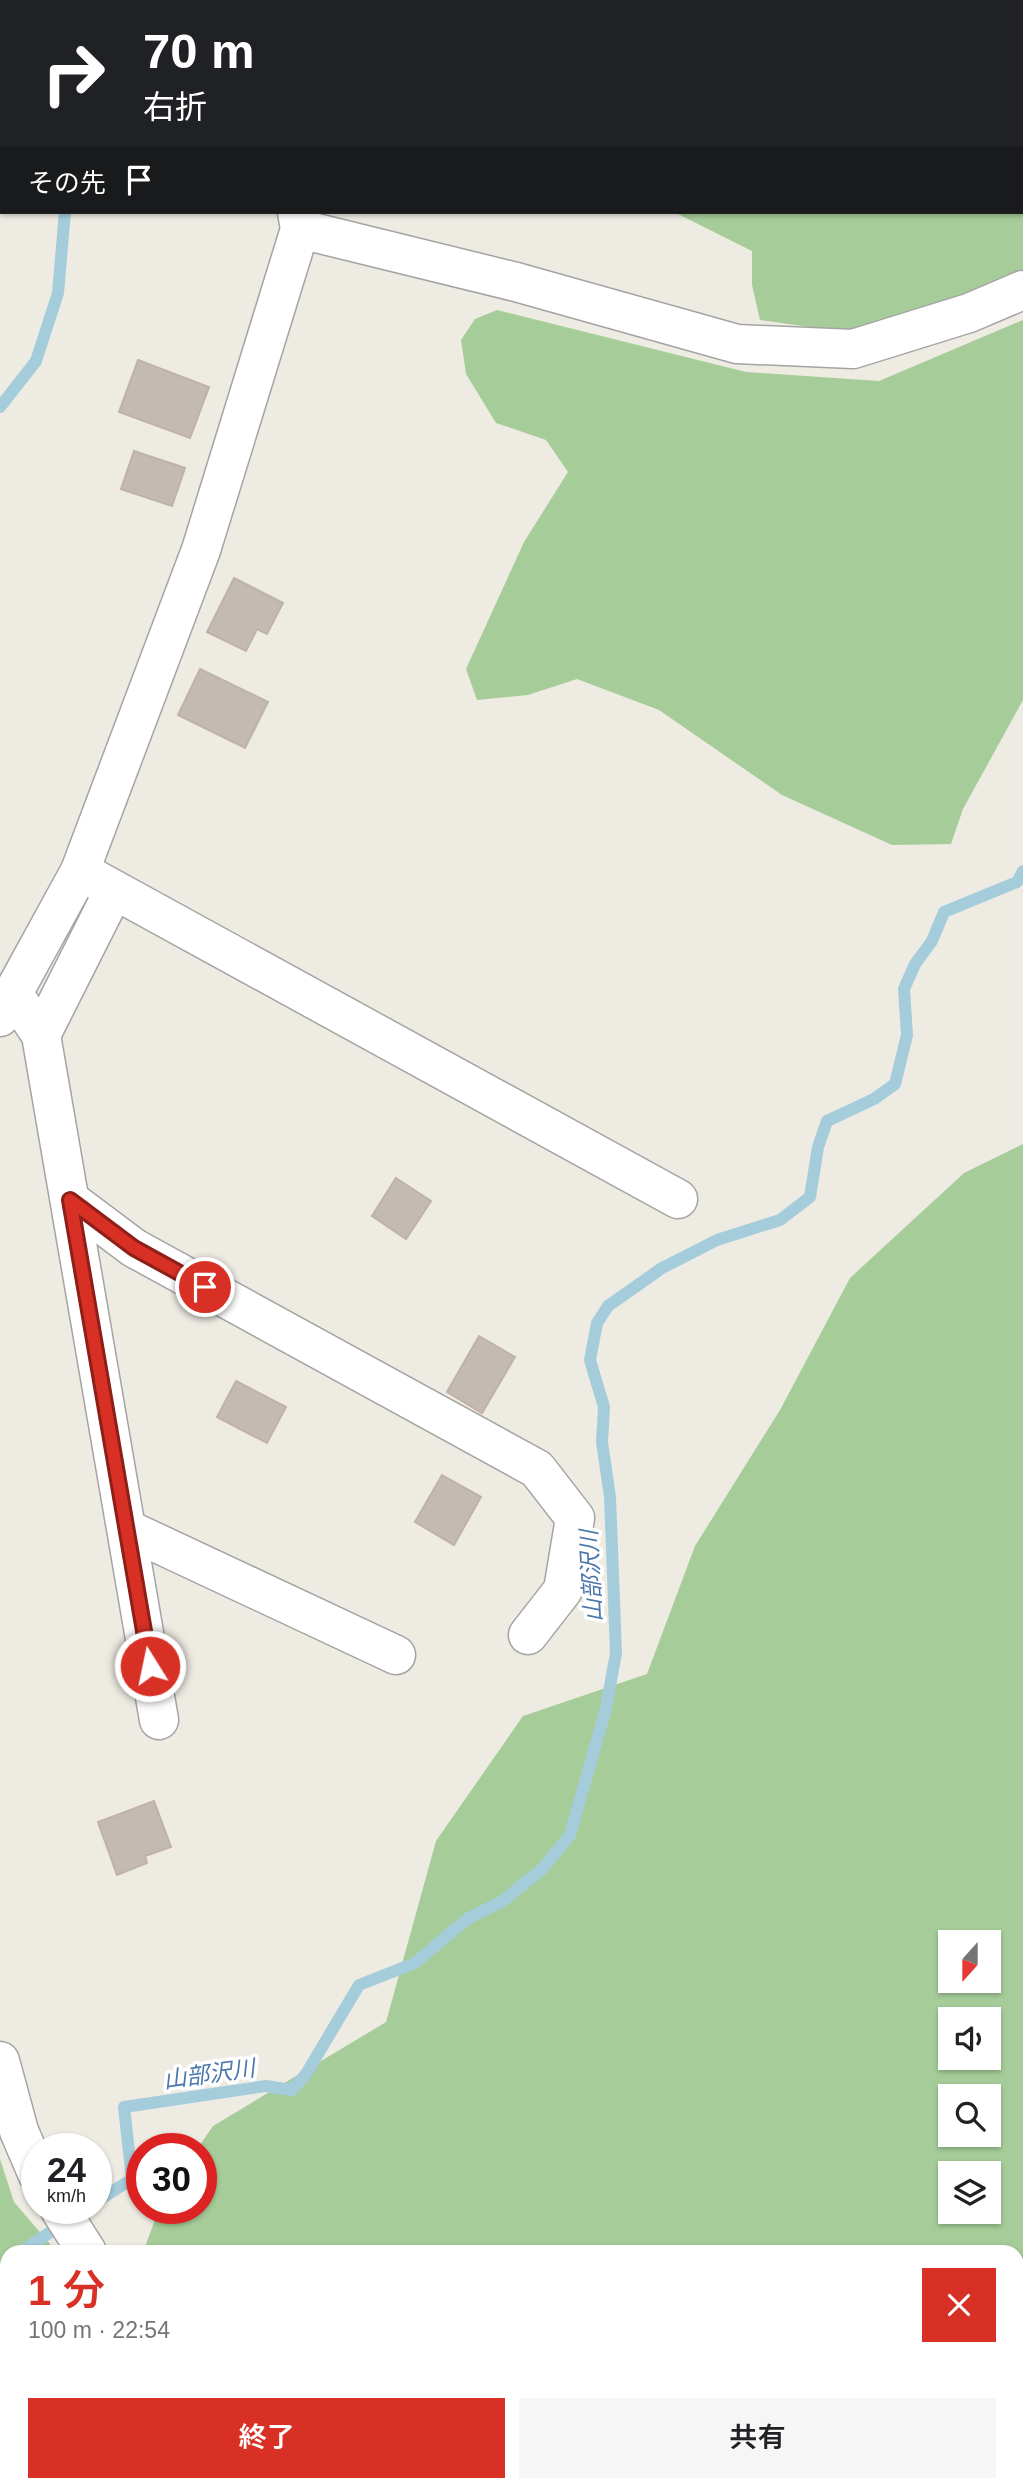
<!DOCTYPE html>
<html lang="ja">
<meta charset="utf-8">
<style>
body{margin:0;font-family:Helvetica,"Noto Sans JP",sans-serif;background:#f6f6f6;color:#202124;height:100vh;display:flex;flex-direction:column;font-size:26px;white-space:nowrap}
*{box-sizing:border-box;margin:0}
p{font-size:23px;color:#757577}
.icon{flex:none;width:38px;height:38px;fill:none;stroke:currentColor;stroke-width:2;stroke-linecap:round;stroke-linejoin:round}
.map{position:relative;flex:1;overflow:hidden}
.details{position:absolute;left:0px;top:2245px;width:1024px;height:247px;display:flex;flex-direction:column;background:#fff;border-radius:21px 21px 0 0;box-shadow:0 2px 5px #0004}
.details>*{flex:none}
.guide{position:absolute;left:0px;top:0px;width:1024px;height:214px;box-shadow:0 2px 5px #0004;background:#202124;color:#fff;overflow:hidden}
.needle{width:46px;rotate:201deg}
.controls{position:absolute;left:938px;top:1930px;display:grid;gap:14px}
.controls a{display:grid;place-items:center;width:63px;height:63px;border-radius:0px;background:#fff;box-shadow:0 2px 5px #0004;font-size:35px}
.speed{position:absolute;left:21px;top:2133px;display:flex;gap:14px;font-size:35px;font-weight:700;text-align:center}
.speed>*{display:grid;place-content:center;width:91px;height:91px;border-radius:50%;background:#fff;box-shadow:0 2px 5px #0004;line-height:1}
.speed small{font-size:18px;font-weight:400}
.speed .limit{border:10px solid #d22;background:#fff;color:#111}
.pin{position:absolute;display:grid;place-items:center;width:60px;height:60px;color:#fff;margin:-30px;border:4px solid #fff;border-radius:50%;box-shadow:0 2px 7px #0007}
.me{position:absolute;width:77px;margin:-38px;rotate:350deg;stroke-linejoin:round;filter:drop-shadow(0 0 5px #0008)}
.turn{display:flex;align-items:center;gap:24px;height:147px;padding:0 28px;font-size:32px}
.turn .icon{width:91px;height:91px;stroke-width:2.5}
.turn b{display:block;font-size:49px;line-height:60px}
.then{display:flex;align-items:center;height:66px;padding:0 28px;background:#0003;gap:14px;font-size:26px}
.round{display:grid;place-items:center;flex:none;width:74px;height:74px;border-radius:0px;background:#f6f6f6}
.overview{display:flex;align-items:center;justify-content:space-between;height:119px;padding:0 28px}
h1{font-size:42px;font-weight:600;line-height:52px;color:#d93025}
.button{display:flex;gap:14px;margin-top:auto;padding:14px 28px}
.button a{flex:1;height:80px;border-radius:0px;background:#d93025;color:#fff;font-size:28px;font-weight:600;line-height:80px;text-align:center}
.button a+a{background:#f6f6f6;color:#202124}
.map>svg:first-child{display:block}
.forest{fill:#a6cd99;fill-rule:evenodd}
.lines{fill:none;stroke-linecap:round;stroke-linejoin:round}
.stream{stroke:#a4ccdb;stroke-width:12}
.building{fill:#c3bab3;stroke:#c0b2a6;stroke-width:2}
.minor-casing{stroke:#a4a4a4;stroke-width:41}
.minor{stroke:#fff;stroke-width:38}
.route-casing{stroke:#8d1f18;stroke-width:18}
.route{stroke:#d93025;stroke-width:12}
.labels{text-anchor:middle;stroke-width:7;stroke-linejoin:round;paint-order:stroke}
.water-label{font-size:23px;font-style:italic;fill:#4c77ab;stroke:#fff}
</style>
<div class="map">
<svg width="1023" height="2491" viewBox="0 0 1023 2491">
<rect width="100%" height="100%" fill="#eeebe3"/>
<g class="forest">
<path d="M556 0H1023V275L859 334 760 320 752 285V251L674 212H1022V2Z"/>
<path d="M497 310 746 372 879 381 1023 320V700L963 809 951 844 892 845 782 795 659 710 577 679 528 695 477 700 466 669 524 542 568 472 546 440 496 423 466 374 461 340 475 319Z"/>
<path d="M1023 1144V2491H60L69 2485H1017V2252H143L159 2209 201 2208V2149H197L213 2126 386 2022 436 1841 523 1716 647 1674 695 1546 780 1410 850 1278 964 1173ZM950 1942H989V1981H950ZM950 2020H989V2058H950ZM950 2096H989V2135H950ZM950 2174H989V2212H950Z"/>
<path d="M0 2159 14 2202 57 2252H7V2485H13L19 2491H0Z"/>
</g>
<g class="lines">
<g class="stream">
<path d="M244 2 246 0"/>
<path d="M0 407 36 361 58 293 65 212"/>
<path d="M96 2202 132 2179 124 2107 266 2086 292 2090 306 2074 359 1985 415 1963 467 1919 503 1901 543 1868 570 1835 606 1708 616 1653 610 1497 602 1442 604 1407 590 1360 597 1323 608 1306 662 1268 717 1240 780 1220 810 1197 818 1147 827 1121 874 1099 895 1084 907 1035 904 989 915 964 932 941 944 912 1017 882 1023 871"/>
<path d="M21 2252 86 2208"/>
<path d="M0 2272 7 2265"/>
</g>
</g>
<g class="building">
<path d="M138 360 209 387 190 438 119 412Z"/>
<path d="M134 451 185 468 172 506 121 489Z"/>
<path d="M234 578 283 603 267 634 257 629 246 651 207 632Z"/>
<path d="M200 669 268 702 245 748 178 715Z"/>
<path d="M396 1178 431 1201 406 1239 372 1216Z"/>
<path d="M479 1336 515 1357 482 1413 447 1392Z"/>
<path d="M236 1381 286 1407 267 1443 217 1417Z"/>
<path d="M442 1475 481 1497 454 1545 415 1522Z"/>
<path d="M154 1801 171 1847 145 1856 147 1863 117 1875 98 1822Z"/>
</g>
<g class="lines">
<g class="minor-casing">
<g id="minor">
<path d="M200 0 202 2"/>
<path d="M30 2 31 0"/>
<path d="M334 2V0"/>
<path d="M0 64 2 61"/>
<path d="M300 229 516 282 737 344 853 349 969 313 1023 290"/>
<path d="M80 871 678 1199"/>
<path d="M13 993 41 1035 159 1720"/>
<path d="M0 1017 80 871 201 550 300 229 297 212"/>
<path d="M41 1035 114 890"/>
<path d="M70 1200 134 1248 537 1469 575 1518 563 1590 528 1635"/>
<path d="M127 1529 396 1655"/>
<path d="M0 2061 19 2131 37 2173"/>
<path d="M59 2208 87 2252"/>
</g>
</g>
<use href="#minor" class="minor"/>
</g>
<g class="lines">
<g class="route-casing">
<path id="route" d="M150 1666 70 1200 134 1248 205 1287"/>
</g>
<use href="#route" class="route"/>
</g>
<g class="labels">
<g class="water-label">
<text transform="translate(591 1576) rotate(-93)" y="8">山部沢川</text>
<text transform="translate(209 2074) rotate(-8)" y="8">山部沢川</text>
</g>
</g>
</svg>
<div class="controls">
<a><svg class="needle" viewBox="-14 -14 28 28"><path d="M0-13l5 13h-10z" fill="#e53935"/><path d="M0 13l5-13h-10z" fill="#757577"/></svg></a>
<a><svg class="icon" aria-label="sound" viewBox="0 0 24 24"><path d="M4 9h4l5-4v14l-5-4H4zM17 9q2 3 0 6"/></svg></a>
<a><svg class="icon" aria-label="search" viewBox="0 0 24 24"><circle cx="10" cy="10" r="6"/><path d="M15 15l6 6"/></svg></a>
<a><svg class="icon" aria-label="layers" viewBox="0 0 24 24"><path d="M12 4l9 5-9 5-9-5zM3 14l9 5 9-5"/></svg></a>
</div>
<div class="speed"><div>24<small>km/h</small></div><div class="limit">30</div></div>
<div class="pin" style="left:205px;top:1287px;background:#d93025"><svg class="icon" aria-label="arrive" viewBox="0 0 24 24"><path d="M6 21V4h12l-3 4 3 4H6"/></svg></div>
<svg class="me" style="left:150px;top:1666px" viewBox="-20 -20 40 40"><circle r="17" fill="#d93025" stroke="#fff" stroke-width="3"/><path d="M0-11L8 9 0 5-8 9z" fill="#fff"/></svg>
<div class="guide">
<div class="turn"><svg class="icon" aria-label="right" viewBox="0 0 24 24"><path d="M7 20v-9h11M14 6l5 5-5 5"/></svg><div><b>70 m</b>右折</div></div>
<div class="then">その先<svg class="icon" aria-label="arrive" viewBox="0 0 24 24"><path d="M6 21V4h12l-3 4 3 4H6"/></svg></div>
</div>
<section class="details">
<div class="overview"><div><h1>1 分</h1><p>100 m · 22:54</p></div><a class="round" style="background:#d93025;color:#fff"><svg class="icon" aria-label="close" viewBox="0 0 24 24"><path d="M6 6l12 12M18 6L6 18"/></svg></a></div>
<div class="button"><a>終了</a><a>共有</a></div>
</section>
</div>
